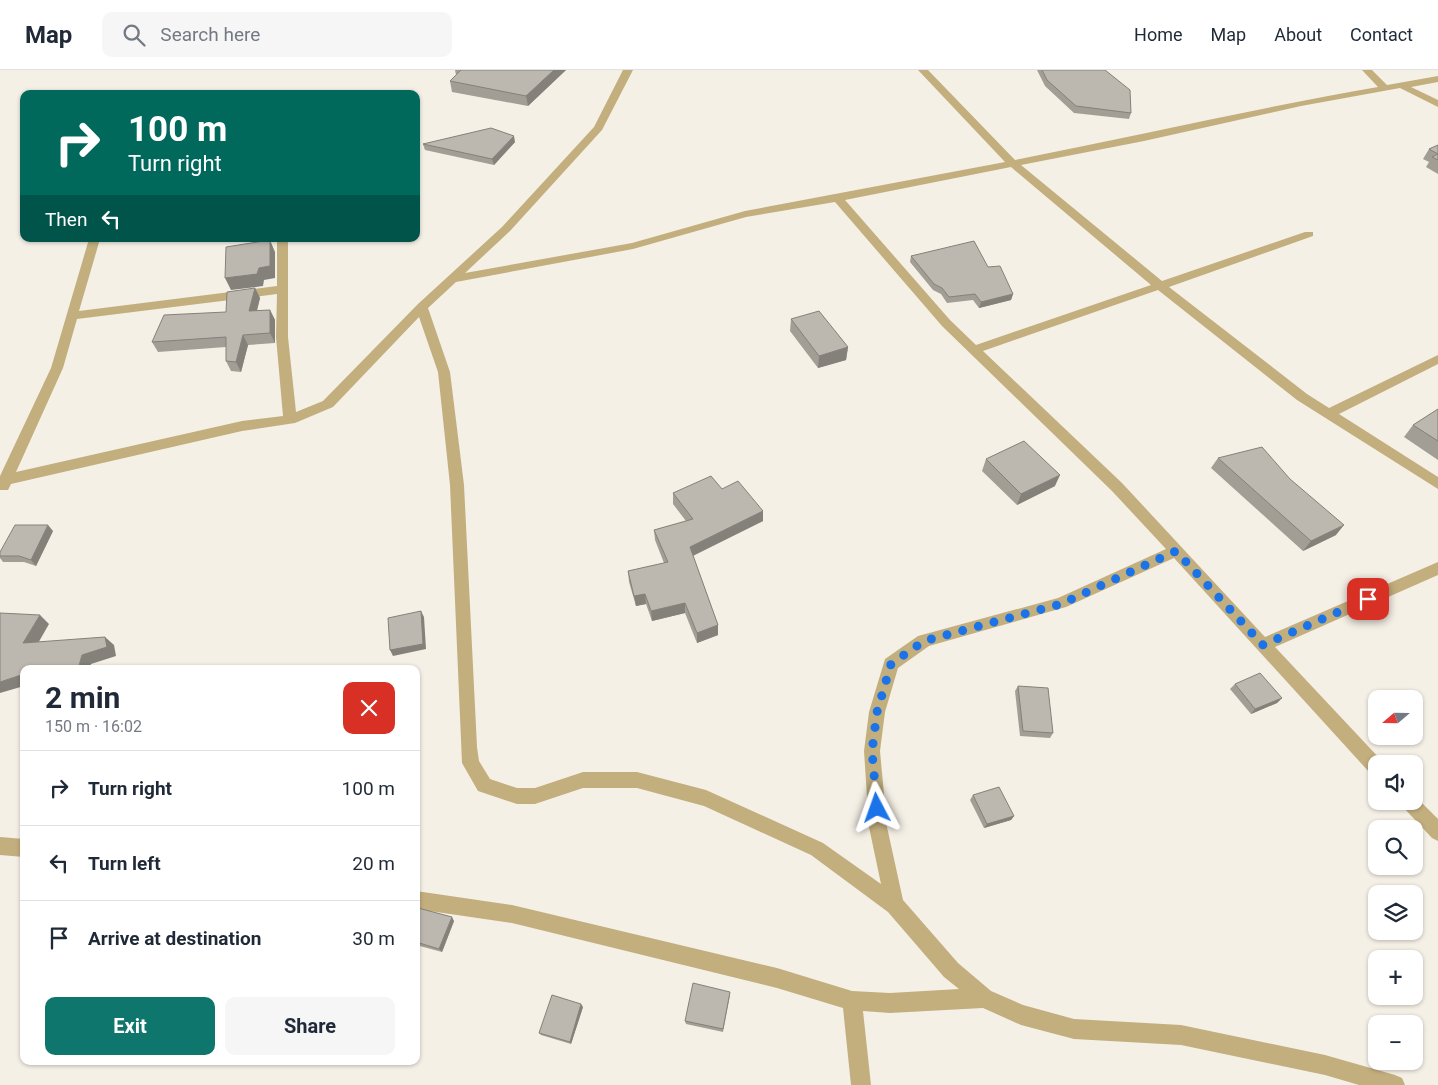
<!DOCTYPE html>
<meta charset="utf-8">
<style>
body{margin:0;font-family:Roboto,sans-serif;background:#f6f6f7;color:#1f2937;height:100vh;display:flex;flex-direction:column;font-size:19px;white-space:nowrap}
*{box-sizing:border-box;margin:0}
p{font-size:16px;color:#747a83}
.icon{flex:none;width:28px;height:28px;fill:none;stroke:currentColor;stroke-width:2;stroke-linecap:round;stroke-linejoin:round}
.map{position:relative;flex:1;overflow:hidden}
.side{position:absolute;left:20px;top:595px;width:400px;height:400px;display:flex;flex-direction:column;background:#fff;border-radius:10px;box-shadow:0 1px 4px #0004}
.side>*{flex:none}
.banner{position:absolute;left:20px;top:20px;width:400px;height:152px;border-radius:10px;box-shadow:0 1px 4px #0004;background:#00695c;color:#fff;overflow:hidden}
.needle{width:32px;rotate:250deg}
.tools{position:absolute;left:1368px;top:620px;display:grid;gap:10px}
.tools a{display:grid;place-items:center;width:55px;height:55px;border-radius:10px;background:#fff;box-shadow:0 1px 4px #0004;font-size:25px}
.pin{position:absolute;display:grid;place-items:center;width:42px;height:42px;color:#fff;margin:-21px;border-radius:10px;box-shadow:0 2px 8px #0006}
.me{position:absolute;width:55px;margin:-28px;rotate:356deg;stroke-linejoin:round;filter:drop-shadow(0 0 4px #0008)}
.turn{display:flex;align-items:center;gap:18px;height:105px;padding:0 25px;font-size:22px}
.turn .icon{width:65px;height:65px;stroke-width:2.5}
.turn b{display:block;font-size:35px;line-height:42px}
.then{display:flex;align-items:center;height:48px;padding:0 25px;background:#0003;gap:10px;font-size:19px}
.round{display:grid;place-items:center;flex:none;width:52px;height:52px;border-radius:10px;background:#f6f6f7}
.overview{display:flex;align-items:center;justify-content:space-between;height:85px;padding:0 25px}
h1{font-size:30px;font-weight:700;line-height:38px}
.action{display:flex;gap:10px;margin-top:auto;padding:10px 25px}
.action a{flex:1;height:58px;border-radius:10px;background:#0f766e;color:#fff;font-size:20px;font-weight:700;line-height:58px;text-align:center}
.action a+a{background:#f6f6f7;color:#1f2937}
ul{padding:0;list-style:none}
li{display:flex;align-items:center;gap:15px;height:75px;padding:0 25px;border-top:1px solid #e0e1e3}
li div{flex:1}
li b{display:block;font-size:19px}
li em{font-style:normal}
header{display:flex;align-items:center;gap:30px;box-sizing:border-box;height:70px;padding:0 25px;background:#fff;border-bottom:1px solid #e0e1e3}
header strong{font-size:24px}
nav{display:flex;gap:28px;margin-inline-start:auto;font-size:18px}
.search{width:350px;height:45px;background:#f6f6f7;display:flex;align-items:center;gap:12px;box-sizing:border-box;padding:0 18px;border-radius:10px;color:#747a83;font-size:19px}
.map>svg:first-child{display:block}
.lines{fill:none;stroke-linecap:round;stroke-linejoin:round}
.minor{fill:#c3ae7e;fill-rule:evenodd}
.wall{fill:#a29e96}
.shaded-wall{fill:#84817a}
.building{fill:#bcb8af;stroke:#84817a}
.route{stroke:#1a73e8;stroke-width:9;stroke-dasharray:0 16.2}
</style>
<header>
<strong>Map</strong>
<div class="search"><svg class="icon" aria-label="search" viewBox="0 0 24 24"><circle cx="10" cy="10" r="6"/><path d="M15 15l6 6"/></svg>Search here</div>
<nav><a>Home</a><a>Map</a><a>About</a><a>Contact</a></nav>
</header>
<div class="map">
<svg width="1438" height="1015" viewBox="0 0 1438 1015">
<rect width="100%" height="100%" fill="#f5f0e6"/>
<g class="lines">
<g class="minor">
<path d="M623 0H633L602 60 510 161 465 203 632 173 745 141 1005 92 918 0H928L1015 90C1136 66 1257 38 1378 17L1362 0H1372L1387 15 1438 6V12L1411 17 1438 30V37L1400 18 1301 36 1144 71 1021 95 1162 211 1305 162H1313V166L1169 217 1307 324 1329 338 1438 285V294L1339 344 1438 407V419L1297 330 1158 220 983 281 1122 413 1265 567 1438 492V505L1275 577 1382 691 1383 694H1376V705L1370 703 1174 488 1066 537 929 576 898 598 885 642 880 681 887 757 903 830 958 893 991 921 1023 935 1074 949 1181 955 1325 985 1395 1005 1402 1008 1405 1015H1359L1325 1005 1181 975 1074 969 1021 955 983 938 890 943 863 941 871 1015H851L843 938 777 918 512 853 416 839V821L512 835 777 898 852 921 890 923 959 919 944 907 888 842 811 785 704 736 637 718H583L535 734H517L478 721 462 693 450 415 438 302 419 247 333 337 295 353 242 361 11 414 8 420H0V406L51 298 89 169H100L79 241 277 216V169H288V267L296 342 323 331 418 234 502 157 594 57ZM1011 97 1151 215 976 275 950 250 845 130ZM835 132 942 256 1112 421 1166 479 1058 528 918 566 885 589 869 642 864 681 869 757 881 814 823 773 706 720 637 702H583L535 718H517L490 709 479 691 477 677 464 415 450 302 428 238 456 212 633 179 746 147ZM277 224 276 267 283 346 242 351 16 402 63 298 77 249Z"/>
<path d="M1414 725 1438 749V771L1432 768 1403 737 1400 731H1414Z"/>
<path d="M0 767 24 769V787L0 785Z"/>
</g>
</g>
<g class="wall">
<path d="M455 0H566L528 36 452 22 450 11 456 5Z"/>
<path d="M1037 0H1105L1131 43 1129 49 1074 43 1045 16Z"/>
<path d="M515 72 494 95 425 80 423 74Z"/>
<path d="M1438 75V104L1426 97 1429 92 1423 89 1429 79Z"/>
<path d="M911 186 988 197 1013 224 1011 230 979 238 973 230 947 233 941 224 933 220 910 192Z"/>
<path d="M255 218 260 228 257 241 270 240 275 250V273L248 275 241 302 231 301 226 291V277L158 282 152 272 226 242Z"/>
<path d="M791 249 848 277 846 290 818 298 790 261Z"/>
<path d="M1438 339V390L1404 367 1413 355Z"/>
<path d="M1218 388 1336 465 1303 481 1211 398Z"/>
<path d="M986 389 1055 416 1017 435 982 401Z"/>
<path d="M722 419 763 441V451L693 486 718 555V565L697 573 685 543 652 551 646 534 636 536 629 512 628 501 664 493 655 470 654 460 686 451 673 434V423Z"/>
<path d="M53 461 36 496 24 492H3L0 488V482Z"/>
<path d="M1235 614 1282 628 1277 633 1251 644 1230 619Z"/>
<path d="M1018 616 1053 663 1050 668 1020 666 1015 621Z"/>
<path d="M973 725 1014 746 1011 750 984 758 970 730Z"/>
<path d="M416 842 454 851 442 882 416 875Z"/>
<path d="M730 925 723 962 686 954 685 951Z"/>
<path d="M583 937 571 974 541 965 539 963Z"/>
</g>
<g class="shaded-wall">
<path d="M554 0H566L528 36 526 26Z"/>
<path d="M514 66 515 72 494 95 492 89Z"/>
<path d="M270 170 275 182V208L264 210 263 216 231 220 225 208 259 198Z"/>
<path d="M255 218 260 228 254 251 249 241Z"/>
<path d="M1013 224 1011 230 979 238 981 232Z"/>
<path d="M270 240 275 250V273L270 263Z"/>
<path d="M243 265 248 275 241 302 236 292Z"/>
<path d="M848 277 846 290 818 298 819 286Z"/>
<path d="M1060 405 1055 416 1017 435 1021 424Z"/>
<path d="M763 441V451L690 487V477Z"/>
<path d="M48 455 53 461 36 496 31 490Z"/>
<path d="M1344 455 1336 465 1303 481 1311 471Z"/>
<path d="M645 524 646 534 636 536 634 526Z"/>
<path d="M685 533V543L652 551 651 541Z"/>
<path d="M421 541 424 547 426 579 393 586 390 580Z"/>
<path d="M40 545 49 554 33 582 23 573Z"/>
<path d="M718 555V565L697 573V563Z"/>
<path d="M105 567 114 575 116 586 91 594 89 599H78L82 585Z"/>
<path d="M24 604V616L0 623V612Z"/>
<path d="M1282 628 1277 633 1251 644 1255 639Z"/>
<path d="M1014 746 1011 750 984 758 987 754Z"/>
<path d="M452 847 454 851 442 882 439 879Z"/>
<path d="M581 934 583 937 571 974 570 972Z"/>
</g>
<g class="building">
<path d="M461 0H554L526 26 450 11Z"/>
<path d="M1042 0H1105L1130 20 1131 43 1076 36 1047 10Z"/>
<path d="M491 58 514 66 492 89 423 74Z"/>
<path d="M1438 75V84L1429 79Z"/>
<path d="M1438 84V90L1432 87Z"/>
<path d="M270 170V196L259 198 257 204 225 208 226 177Z"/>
<path d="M974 171 988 197 1000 196 1013 224 981 232 975 224 949 227 942 218 934 214 911 186Z"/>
<path d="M255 218 249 241 270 240V263L243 265 236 292 226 291V267L152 272 164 245 226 242 227 222Z"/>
<path d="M819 241 848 277 819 286 791 249Z"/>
<path d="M1438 339V371L1413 355Z"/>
<path d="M1024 371 1060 405 1021 424 986 389Z"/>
<path d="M1262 377 1290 409 1344 455 1311 471 1218 388Z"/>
<path d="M711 406 722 419 738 411 763 441 690 477 718 555 697 563 685 533 651 541 645 524 634 526 628 501 668 492 654 460 693 449 673 423Z"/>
<path d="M15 455H48L31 490 19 486H0V482Z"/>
<path d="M421 541 423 574 390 580 388 548Z"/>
<path d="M0 543 40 545 23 573 105 567 107 577 82 585 78 599H24V604L0 612Z"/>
<path d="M1260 603 1282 628 1255 639 1235 614Z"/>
<path d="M1018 616 1048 618 1053 663 1023 661Z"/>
<path d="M999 717 1014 746 987 754 973 725Z"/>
<path d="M418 838 452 847 439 879 416 872V842Z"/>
<path d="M693 913 730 922 723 959 685 951Z"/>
<path d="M552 925 581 934 570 972 539 963Z"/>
</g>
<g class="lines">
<path class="route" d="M877 738 872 681 877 642 891 594 924 571 1061 534 1176 481 1263 575 1368 529"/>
</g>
</svg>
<div class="tools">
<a><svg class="needle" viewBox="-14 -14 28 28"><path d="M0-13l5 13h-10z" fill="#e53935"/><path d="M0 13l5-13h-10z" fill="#747a83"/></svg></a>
<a><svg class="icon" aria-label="sound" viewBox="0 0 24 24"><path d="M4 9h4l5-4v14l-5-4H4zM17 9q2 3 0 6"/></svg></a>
<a><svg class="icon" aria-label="search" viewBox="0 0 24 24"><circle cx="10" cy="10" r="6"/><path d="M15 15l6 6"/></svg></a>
<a><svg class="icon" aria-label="layers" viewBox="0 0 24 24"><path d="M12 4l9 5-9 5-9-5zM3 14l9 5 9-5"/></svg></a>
<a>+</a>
<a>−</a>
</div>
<div class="pin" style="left:1368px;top:529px;background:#d93025"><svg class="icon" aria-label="arrive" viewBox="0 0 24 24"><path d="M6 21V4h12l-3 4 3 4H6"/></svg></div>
<svg class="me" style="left:877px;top:738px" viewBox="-20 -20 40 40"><path d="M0-17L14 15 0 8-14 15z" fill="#1a73e8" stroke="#fff" stroke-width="4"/></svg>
<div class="banner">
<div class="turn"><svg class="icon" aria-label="right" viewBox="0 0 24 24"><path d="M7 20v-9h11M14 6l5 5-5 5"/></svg><div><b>100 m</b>Turn right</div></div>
<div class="then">Then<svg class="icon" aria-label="left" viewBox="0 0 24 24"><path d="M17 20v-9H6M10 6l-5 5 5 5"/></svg></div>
</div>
<section class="side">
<div class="overview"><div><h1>2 min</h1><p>150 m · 16:02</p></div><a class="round" style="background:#d93025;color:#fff"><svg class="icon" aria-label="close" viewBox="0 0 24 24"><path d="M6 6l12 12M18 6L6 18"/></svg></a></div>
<ul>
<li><svg class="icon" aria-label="right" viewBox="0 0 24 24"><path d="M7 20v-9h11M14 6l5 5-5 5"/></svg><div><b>Turn right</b></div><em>100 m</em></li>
<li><svg class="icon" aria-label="left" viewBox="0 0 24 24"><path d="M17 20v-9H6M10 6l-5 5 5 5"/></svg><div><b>Turn left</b></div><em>20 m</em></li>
<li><svg class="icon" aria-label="arrive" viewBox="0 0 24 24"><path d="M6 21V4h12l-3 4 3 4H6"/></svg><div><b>Arrive at destination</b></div><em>30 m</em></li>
</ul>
<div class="action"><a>Exit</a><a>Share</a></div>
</section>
</div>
